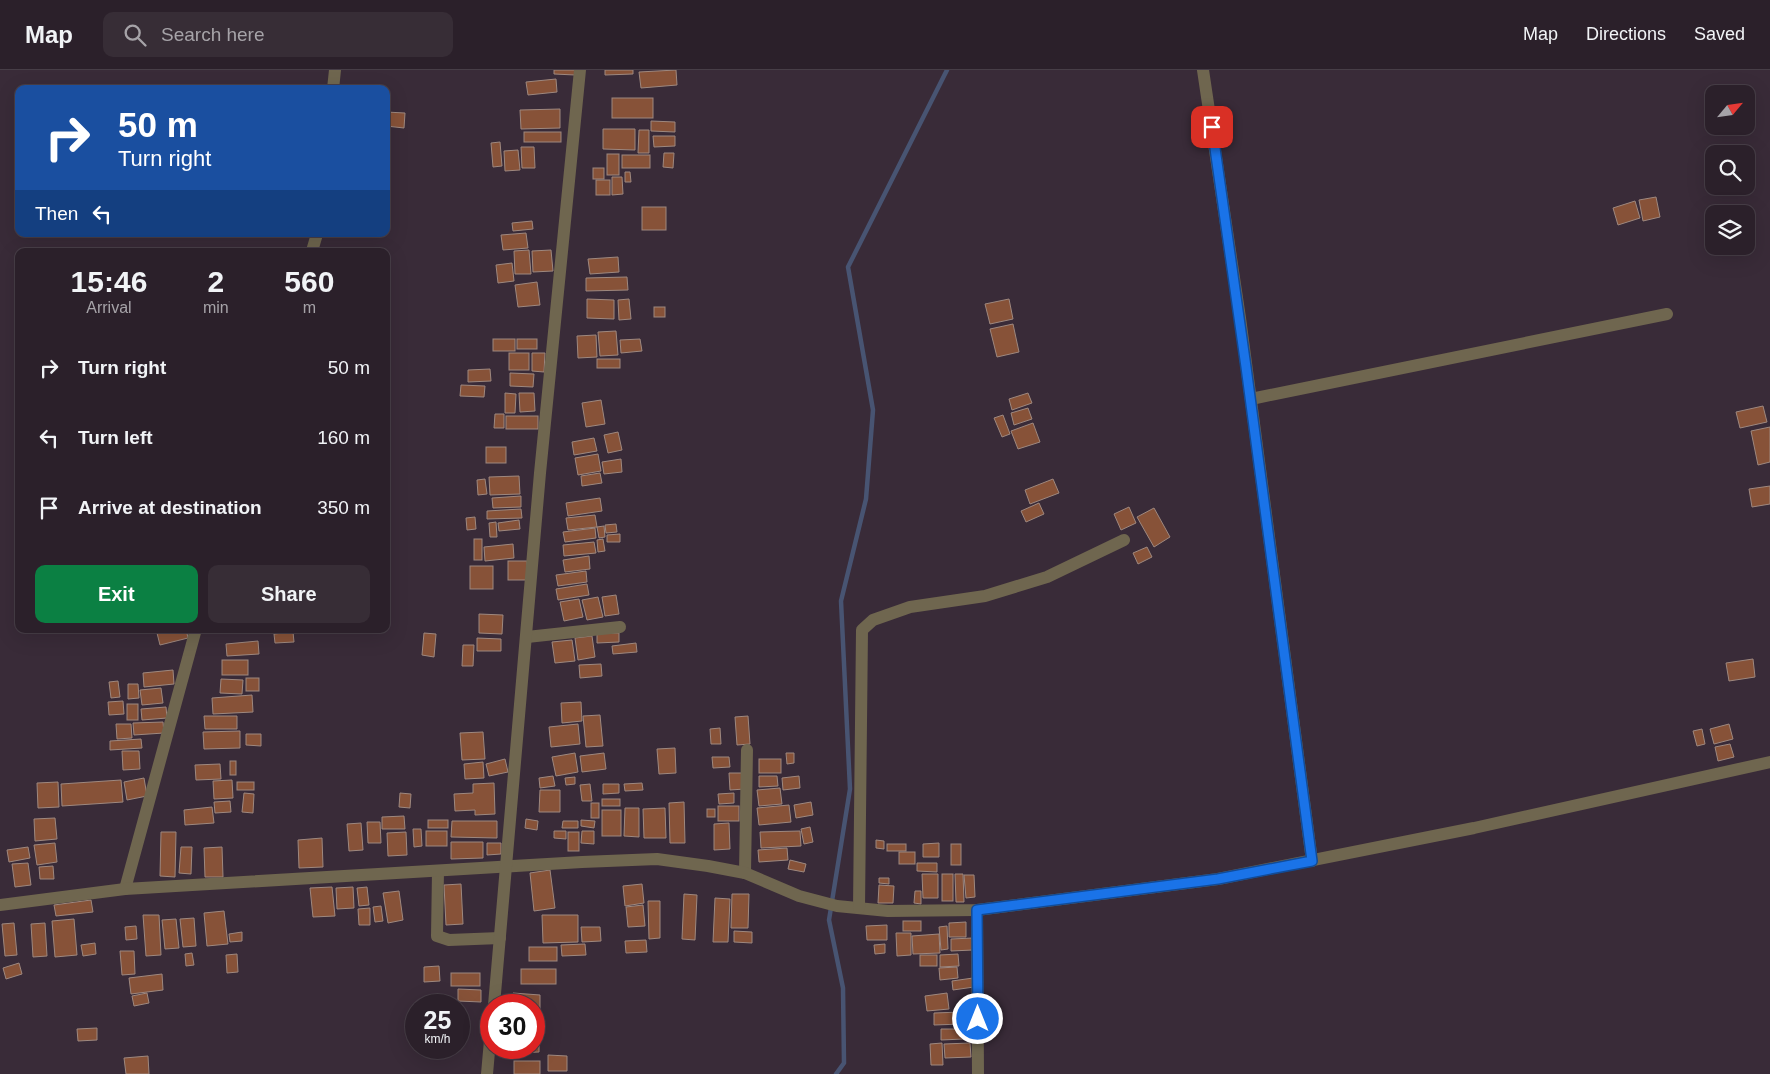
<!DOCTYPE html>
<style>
body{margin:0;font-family:Helvetica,sans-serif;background:#372d36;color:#f1f3f6;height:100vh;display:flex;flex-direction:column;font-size:19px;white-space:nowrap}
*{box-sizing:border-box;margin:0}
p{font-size:16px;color:#a6a3a8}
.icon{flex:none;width:28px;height:28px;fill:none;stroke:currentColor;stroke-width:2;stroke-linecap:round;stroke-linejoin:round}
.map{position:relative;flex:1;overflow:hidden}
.drawer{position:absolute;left:15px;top:178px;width:375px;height:385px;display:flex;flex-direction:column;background:#2b202a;border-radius:10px;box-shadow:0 5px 20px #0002,0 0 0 1px #473e47}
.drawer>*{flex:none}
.hud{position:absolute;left:15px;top:15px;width:375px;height:152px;border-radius:10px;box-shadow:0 5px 20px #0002,0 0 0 1px #473e47;background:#1a4fa0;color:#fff;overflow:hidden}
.needle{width:32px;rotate:61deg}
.tools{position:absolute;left:1705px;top:15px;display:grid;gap:10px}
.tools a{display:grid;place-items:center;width:50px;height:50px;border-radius:10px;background:#2b202a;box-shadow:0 5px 20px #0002,0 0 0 1px #473e47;font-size:25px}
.speed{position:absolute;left:405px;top:924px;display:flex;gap:10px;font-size:25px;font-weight:700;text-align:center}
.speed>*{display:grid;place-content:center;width:65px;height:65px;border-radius:50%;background:#2b202a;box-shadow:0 5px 20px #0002,0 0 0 1px #473e47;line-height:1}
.speed small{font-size:12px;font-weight:400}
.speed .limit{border:8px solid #d22;background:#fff;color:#111}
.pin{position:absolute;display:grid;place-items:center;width:42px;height:42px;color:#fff;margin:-21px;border-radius:10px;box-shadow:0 2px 8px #0006}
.me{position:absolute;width:55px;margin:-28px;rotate:0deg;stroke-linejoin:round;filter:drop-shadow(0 0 4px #0008)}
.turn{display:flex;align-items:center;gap:18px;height:105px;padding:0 20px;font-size:22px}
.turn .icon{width:65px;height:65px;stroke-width:2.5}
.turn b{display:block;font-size:35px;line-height:42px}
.then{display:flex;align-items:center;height:48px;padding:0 20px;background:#0003;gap:10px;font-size:19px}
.eta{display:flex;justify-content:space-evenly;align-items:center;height:85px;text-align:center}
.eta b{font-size:30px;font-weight:800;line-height:35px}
.cta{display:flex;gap:10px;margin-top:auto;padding:10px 20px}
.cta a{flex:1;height:58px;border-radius:10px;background:#0b8043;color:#fff;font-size:20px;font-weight:800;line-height:58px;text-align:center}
.cta a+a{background:#372d36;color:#f1f3f6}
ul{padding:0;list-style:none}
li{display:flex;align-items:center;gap:15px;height:70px;padding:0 20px}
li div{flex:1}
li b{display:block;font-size:19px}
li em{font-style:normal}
header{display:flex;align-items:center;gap:30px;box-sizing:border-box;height:70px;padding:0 25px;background:#2b202a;border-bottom:1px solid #473e47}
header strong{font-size:24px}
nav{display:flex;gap:28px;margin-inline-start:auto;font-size:18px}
.search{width:350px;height:45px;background:#372d36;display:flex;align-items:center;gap:12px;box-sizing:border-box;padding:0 18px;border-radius:10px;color:#a6a3a8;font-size:19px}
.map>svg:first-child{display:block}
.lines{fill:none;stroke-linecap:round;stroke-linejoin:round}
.stream{stroke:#485472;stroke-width:4.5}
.building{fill:#875238;stroke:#9e887f}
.minor{stroke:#6f664f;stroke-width:12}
.route-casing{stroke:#114b97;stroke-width:12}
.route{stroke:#1a73e8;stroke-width:9}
</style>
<header>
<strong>Map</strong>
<div class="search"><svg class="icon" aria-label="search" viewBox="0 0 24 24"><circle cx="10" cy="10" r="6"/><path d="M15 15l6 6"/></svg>Search here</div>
<nav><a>Map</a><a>Directions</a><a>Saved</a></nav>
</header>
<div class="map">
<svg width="1770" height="1004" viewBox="0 0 1770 1004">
<rect width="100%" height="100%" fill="#392b38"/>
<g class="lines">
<path class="stream" d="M836 1004 844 993 843 918 829 850 850 719 841 531 866 429 873 340 848 197 947 0"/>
</g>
<g class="building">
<path d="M554 0H575V5L554 4Z"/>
<path d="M605 0H633V4L605 5Z"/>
<path d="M676 0 677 15 641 18 639 2Z"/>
<path d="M556 9 557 22 528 25 526 12Z"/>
<rect x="612" y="28" width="41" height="20"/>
<path d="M560 39V58L521 59 520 40Z"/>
<path d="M386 42 405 43 404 58 386 56Z"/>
<path d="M651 51 675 52V62L651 61Z"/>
<path d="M603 59H635V80L603 79Z"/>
<path d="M639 60H649V83H638Z"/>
<rect x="524" y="62" width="37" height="10"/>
<path d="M653 66H675V76L654 77Z"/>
<path d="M500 72 502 96 493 97 491 73Z"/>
<path d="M521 77H534L535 98H522Z"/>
<path d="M518 80 520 100 505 101 504 81Z"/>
<path d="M664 83H674L673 98 663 97Z"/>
<rect x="607" y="84" width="12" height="21"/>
<rect x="622" y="85" width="28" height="13"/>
<rect x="593" y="98" width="11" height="11"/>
<path d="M625 102H630L631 112H625Z"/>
<path d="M612 107H622L623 124 612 125Z"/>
<rect x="596" y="110" width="14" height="15"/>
<path d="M1656 127 1660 147 1643 151 1639 130Z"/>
<path d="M1635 131 1640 148 1618 155 1613 138Z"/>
<rect x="642" y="137" width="24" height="23"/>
<path d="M532 151 533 159 513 161 512 153Z"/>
<path d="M526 163 528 178 503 180 501 165Z"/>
<path d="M529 180 531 204H515L514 181Z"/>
<path d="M551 180 553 201 533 202 532 181Z"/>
<path d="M618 187 619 202 590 204 588 189Z"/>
<path d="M512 193 514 211 498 213 496 195Z"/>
<path d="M627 207 628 220 586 221V208Z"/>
<path d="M537 212 540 235 518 237 515 215Z"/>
<path d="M587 229 614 230V249L587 248Z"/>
<path d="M629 229 631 249 619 250 618 230Z"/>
<path d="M1009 229 1013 249 990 254 985 234Z"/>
<rect x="654" y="237" width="11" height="10"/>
<path d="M1013 254 1019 282 997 287 990 259Z"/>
<path d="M616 261 618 285 600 286 598 262Z"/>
<path d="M596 265 597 287 578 288 577 266Z"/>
<rect x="493" y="269" width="22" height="12"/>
<rect x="517" y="269" width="20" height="10"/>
<path d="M640 269 642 281 621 283 620 270Z"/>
<rect x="509" y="283" width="20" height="17"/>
<path d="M532 283H545L544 302 532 301Z"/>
<rect x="597" y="289" width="23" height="9"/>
<path d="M490 299 491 311 468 312V300Z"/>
<path d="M510 303 534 304 533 317 510 316Z"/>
<path d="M461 315 485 316 484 327 460 326Z"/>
<path d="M505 323 516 324 515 343H505Z"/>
<path d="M519 323H534L535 341 520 342Z"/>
<path d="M1028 323 1032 333 1012 340 1009 329Z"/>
<path d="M601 330 605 354 586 357 582 333Z"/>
<path d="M1763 336 1767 352 1740 358 1736 342Z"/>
<path d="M1028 338 1032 349 1014 355 1011 343Z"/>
<path d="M495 344H504V358H494Z"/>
<path d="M1003 345 1010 364 1002 367 994 348Z"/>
<rect x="506" y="346" width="32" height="13"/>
<path d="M1033 353 1040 372 1018 379 1011 361Z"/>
<path d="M1770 357V392L1758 395 1751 361Z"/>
<path d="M618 362 622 380 608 383 604 365Z"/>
<path d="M594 368 597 381 574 385 572 372Z"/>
<rect x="486" y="377" width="20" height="16"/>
<path d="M598 384 601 401 578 405 575 388Z"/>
<path d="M621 389 622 402 604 404 602 392Z"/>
<path d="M600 403 602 413 582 416 581 406Z"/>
<path d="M519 406 520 424 490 425 489 407Z"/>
<path d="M485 409 487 424 478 425 477 410Z"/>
<path d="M1053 409 1059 423 1030 434 1025 420Z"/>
<path d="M1770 416V434L1752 437 1749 419Z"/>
<path d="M521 426V437L493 438 492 428Z"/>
<path d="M600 428 602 441 568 446 566 433Z"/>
<path d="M1039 433 1044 444 1026 452 1021 441Z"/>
<path d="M1129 437 1136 453 1121 460 1114 444Z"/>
<path d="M1154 438 1170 467 1154 477 1137 447Z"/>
<path d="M521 439 522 448 487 449V441Z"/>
<path d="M595 445 597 457 568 460 566 448Z"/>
<path d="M475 447 476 459 467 460 466 448Z"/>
<path d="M519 450 520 459 499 461 498 453Z"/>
<path d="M496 452 497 467H490L489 453Z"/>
<path d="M616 454 617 462 606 463 605 455Z"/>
<path d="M604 456 605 467 599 468 597 457Z"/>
<path d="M595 458 596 468 565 472 563 462Z"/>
<path d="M620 464V472H607V465Z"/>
<rect x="474" y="469" width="8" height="21"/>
<path d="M603 469 605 481 598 482 597 470Z"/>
<path d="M594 472 596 483 564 486 563 475Z"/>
<path d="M513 474 514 488 485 491 484 477Z"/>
<path d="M1147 477 1152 487 1138 494 1133 483Z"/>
<path d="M589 486 590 499 565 502 563 490Z"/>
<rect x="508" y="491" width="19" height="19"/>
<rect x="470" y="496" width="23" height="23"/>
<path d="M586 501 587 512 558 516 556 505Z"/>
<path d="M587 514 589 525 558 530 556 519Z"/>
<path d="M616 525 619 544 605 546 602 527Z"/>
<path d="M598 527 603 547 587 550 582 530Z"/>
<path d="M579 529 583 547 564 551 560 532Z"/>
<path d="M479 544 503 545 502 564 479 563Z"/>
<path d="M156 559H186L188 568 160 575Z"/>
<path d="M254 559H291V560Z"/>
<path d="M293 562 294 572 275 573 274 564Z"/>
<path d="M424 563 436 564 434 587 422 585Z"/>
<path d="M597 563H619V572L597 573Z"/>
<path d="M592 566 595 587 578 590 575 568Z"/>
<path d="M477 568 501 569V581H477Z"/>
<path d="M572 570 575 591 555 593 552 572Z"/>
<path d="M258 571 259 584 227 586 226 574Z"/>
<path d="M636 573 637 582 613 584 612 576Z"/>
<path d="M463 575H474L473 596H462Z"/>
<path d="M1753 589 1755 607 1729 611 1726 593Z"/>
<rect x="222" y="590" width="26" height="15"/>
<path d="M601 594 602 606 580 608 579 595Z"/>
<path d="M173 600 174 614 144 617 143 603Z"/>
<rect x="246" y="608" width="13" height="13"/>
<path d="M221 609 243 610 242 624 220 623Z"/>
<path d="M118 611 120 627 111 628 109 612Z"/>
<path d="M128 614H138L139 628 128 629Z"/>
<path d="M161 618 163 633 142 635 140 620Z"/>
<path d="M252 625 253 642 213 644 212 628Z"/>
<path d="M123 631 124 644 109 645 108 632Z"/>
<path d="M581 632 582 651 562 653 561 633Z"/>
<rect x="127" y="634" width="11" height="16"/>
<path d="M166 637 167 648 142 650 141 639Z"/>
<path d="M600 645 603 676 586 677 583 646Z"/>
<path d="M204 646H237V659H205Z"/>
<path d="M748 646 750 674 737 675 735 647Z"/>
<path d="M163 652 164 663 134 665 133 653Z"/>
<path d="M116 654H131L132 668 117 669Z"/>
<path d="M578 654 580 674 551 677 549 657Z"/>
<path d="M1729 654 1733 669 1714 674 1710 659Z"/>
<path d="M720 658 721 674H711L710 659Z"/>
<path d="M1702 659 1705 674 1697 676 1693 661Z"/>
<path d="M240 661V678L204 679 203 662Z"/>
<path d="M483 662 485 689 462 690 460 663Z"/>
<path d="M246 664H261V676L246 675Z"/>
<path d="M141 669 142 678 110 680V671Z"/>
<path d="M1730 674 1734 687 1718 691 1715 677Z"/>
<path d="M675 678 676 703 659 704 657 679Z"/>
<path d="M122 681H139L140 699 123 700Z"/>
<path d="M575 683 578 702 556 706 552 687Z"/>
<path d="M604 683 606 699 582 702 580 686Z"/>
<path d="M786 683H794V693L787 694Z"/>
<path d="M712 687H729L730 697 713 698Z"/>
<path d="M505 689 508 702 489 706 486 694Z"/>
<rect x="759" y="689" width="22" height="14"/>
<rect x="230" y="691" width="6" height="14"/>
<path d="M483 692 484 708 465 709 464 694Z"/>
<path d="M220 694 221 709 196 710 195 695Z"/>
<path d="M729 703H744L745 719 730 720Z"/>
<path d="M553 706 555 716 540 718 539 708Z"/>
<path d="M759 706H777L778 716 759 717Z"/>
<path d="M799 706 800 718 783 720 782 708Z"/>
<path d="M575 707V714L566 715 565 708Z"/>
<path d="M144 708 147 726 127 730 124 712Z"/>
<path d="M121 710 123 732 62 736 61 714Z"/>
<path d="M232 710 233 728 214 729 213 711Z"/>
<path d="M58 712 59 737 38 738 37 713Z"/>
<rect x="237" y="712" width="17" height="8"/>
<path d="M494 713 495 744 475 745V740L455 741 454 724 473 723V714Z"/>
<path d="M642 713 643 720 625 721 624 714Z"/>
<path d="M590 714 592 731H582L580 715Z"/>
<path d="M603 714H619V723L603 724Z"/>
<path d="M780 718 782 734 759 736 757 720Z"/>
<path d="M540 720H560V742H539Z"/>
<path d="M244 723 254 724 253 743 242 742Z"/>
<path d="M400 723 411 724 410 738 399 737Z"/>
<path d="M734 723V733L719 734 718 724Z"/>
<rect x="602" y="729" width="18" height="7"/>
<path d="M230 731 231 742 215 743 214 732Z"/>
<path d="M684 732 685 773H670L669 733Z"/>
<path d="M811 732 813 745 796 748 794 735Z"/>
<rect x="591" y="733" width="8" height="15"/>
<path d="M789 735 791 752 759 755 757 738Z"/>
<rect x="718" y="736" width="21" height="15"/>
<path d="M212 737 214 753 185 755 184 740Z"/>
<path d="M625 738H639V767L624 766Z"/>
<path d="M665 738 666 768H644L643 739Z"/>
<rect x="707" y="739" width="8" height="8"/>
<rect x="602" y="740" width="19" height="26"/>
<path d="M404 746 405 759H382V747Z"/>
<path d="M55 748 57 769 35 771 34 749Z"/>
<path d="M526 749 538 751 537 760 525 758Z"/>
<rect x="428" y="750" width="20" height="8"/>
<path d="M581 750 595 751 594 758 581 756Z"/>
<path d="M452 751H497V768L451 767Z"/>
<path d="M563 751H578V758H562Z"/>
<path d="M367 752H380L381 773H368Z"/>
<path d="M361 753 363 780 349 781 347 754Z"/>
<path d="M729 753 730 779 714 780V754Z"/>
<path d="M810 757 813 772 804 774 801 759Z"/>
<path d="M413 759H421L422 776 414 777Z"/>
<rect x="426" y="761" width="21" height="15"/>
<path d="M554 761H566V769L554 768Z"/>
<path d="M582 761H594V774L581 773Z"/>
<path d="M800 761 801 776 761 778 760 762Z"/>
<path d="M161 762H176L175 807 160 806Z"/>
<path d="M406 762 407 785 388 786 387 763Z"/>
<rect x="568" y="762" width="11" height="19"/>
<path d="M322 768 323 797 299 798 298 770Z"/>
<path d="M876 770 884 771V779L876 778Z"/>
<path d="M451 772H483V788L451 789Z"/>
<path d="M55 773 57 792 37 795 34 775Z"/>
<path d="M487 773H501V784L487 785Z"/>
<path d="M939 773V787H923V774Z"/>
<rect x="887" y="774" width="19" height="7"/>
<rect x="951" y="774" width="10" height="21"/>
<path d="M28 777 30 788 9 792 7 780Z"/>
<path d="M181 777H192L191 804 179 803Z"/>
<path d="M222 777 223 807H205L204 778Z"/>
<path d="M787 778 788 790 759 792 758 780Z"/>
<rect x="899" y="782" width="16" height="12"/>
<path d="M790 790 806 794 804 802 788 799Z"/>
<path d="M28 793 31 815 15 817 12 794Z"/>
<path d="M917 793H937V802L917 801Z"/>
<path d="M53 796 54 809H40L39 797Z"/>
<path d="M550 800 555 838 534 841 530 803Z"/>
<path d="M922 804H938V828H923Z"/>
<rect x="942" y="804" width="11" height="27"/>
<path d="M955 804H963L964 832H956Z"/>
<path d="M964 805H974L975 827 966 828Z"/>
<path d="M879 808H889V814L879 813Z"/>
<path d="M461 814 463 854 446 855 444 815Z"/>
<path d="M642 814 644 833 625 836 623 816Z"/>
<path d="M879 815 894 816 893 833H878Z"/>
<path d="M332 817 335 846 313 847 310 818Z"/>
<path d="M353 817 354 838 337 839 336 818Z"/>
<path d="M367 817 369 835 359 836 357 818Z"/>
<path d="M399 821 403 850 388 853 383 823Z"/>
<path d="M915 821H921V834L914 833Z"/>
<path d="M684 824 697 825 695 870 682 869Z"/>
<path d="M732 824H749L748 858H731Z"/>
<path d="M715 828 730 829 728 872H713Z"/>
<path d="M91 830 93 842 56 846 54 835Z"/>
<path d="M648 831H660V868L649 869Z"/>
<path d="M643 835 645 856 628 857 626 837Z"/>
<path d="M381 836 383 851 375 852 373 837Z"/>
<path d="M370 838V855H359L358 839Z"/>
<path d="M224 841 228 874 207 876 204 843Z"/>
<path d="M143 845H159L161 885 146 886Z"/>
<path d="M542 845H578V872L543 873Z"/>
<path d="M194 848 196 876 183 877 180 849Z"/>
<path d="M74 849 77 885 55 887 52 851Z"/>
<path d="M176 849 179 878 165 879 162 850Z"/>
<rect x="903" y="851" width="18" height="10"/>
<path d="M966 852V867H949V853Z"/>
<path d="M14 853 17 885 5 886 2 854Z"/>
<path d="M45 853 47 886 33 887 31 854Z"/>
<path d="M887 855V870H867L866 856Z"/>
<path d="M136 856 137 869 126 870 125 857Z"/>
<path d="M947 856 948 879 941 880 939 857Z"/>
<path d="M581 857H600L601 871 582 872Z"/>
<path d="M734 861 752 862V873L734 872Z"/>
<path d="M242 862V871L230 872 229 864Z"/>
<path d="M896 863H911V885L897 886Z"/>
<path d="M939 864 940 883 913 884 912 866Z"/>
<path d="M973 868V880L951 881V869Z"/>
<path d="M646 870 647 882 626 883 625 871Z"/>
<path d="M95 873 96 884 83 886 81 875Z"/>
<path d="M585 874 586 885 562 886 561 875Z"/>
<path d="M885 874V883L875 884 874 875Z"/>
<rect x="529" y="877" width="28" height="14"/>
<path d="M120 881H134L135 904 122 905Z"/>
<path d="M192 883 194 895 186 896 185 884Z"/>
<path d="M237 884 238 902 227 903 226 885Z"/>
<path d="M958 884 959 896 940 897V885Z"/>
<rect x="920" y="885" width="17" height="11"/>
<path d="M19 893 22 904 6 909 3 898Z"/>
<path d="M439 896 440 911 424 912V897Z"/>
<path d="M957 897 958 908 940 910 939 898Z"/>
<rect x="521" y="899" width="35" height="15"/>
<rect x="451" y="903" width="29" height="13"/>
<path d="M162 904 163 920 131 924 129 908Z"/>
<path d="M973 908 974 917 953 920 952 911Z"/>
<path d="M458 919 481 920V932L458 931Z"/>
<path d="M147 923 149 933 134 936 132 926Z"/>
<path d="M513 923 540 925V941L534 940V935H513Z"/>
<path d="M947 923 949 939 927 941 925 926Z"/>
<path d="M962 942 963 954 934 955V943Z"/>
<path d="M538 956V969H534V957Z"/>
<path d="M97 958V970L78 971 77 959Z"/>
<path d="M941 959H964V969L941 970Z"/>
<path d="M539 970V982L514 983V978H534V971Z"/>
<path d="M942 973 943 995H931L930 974Z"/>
<path d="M970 973 971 987 945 988 944 974Z"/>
<path d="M548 985 567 986V1001H548Z"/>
<path d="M148 986 149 1004H126L124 988Z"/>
<rect x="514" y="991" width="26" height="13"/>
</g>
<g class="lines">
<g class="minor">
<path d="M1203 0 1240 248 1312 791"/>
<path d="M333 19 335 0"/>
<path d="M312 181 317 164"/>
<path d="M1251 329 1667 244"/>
<path d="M527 567 620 557"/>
<path d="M438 801 437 866 449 870 500 868"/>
<path d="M745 803 747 680"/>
<path d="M125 819 196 559"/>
<path d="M0 835 125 819 582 792 657 789 708 796 745 803 799 826 837 836 888 841 977 840 1218 809 1474 758 1770 692"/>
<path d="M859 838 862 560 873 550 910 537 985 526 1047 507 1124 470"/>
<path d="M977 840 978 1004"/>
<path d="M494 935 540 403 580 0"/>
<path d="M487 1004 491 959"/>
</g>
</g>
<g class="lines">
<g class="route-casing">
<path id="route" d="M978 949 977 840 1218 809 1312 791 1246 297 1212 57"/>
</g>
<use href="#route" class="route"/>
</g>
</svg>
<div class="tools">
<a><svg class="needle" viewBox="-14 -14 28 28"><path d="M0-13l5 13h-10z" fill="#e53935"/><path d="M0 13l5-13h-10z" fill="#a6a3a8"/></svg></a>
<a><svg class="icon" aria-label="search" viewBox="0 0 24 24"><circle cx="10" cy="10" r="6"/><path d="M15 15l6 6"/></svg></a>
<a><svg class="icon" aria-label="layers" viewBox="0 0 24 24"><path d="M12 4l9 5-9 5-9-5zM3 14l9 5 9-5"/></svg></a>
</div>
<div class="speed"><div>25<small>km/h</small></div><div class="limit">30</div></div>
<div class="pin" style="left:1212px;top:57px;background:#d93025"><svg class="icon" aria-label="arrive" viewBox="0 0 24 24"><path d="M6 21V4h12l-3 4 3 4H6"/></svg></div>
<svg class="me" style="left:978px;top:949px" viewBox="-20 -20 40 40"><circle r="17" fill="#1a73e8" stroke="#fff" stroke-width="3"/><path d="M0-11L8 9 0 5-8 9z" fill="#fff"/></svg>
<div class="hud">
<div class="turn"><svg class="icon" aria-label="right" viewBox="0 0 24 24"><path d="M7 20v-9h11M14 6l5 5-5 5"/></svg><div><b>50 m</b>Turn right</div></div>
<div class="then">Then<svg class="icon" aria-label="left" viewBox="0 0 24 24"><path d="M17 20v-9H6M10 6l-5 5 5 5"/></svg></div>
</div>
<section class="drawer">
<div class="eta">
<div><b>15:46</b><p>Arrival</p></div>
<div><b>2</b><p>min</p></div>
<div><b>560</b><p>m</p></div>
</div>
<ul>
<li><svg class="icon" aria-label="right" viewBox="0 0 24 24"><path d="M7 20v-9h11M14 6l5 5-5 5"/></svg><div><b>Turn right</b></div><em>50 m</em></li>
<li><svg class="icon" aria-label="left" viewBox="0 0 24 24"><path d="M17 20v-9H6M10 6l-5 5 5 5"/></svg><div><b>Turn left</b></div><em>160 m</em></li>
<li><svg class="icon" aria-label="arrive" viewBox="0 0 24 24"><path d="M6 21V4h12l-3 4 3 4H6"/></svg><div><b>Arrive at destination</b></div><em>350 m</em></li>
</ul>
<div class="cta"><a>Exit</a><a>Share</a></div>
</section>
</div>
